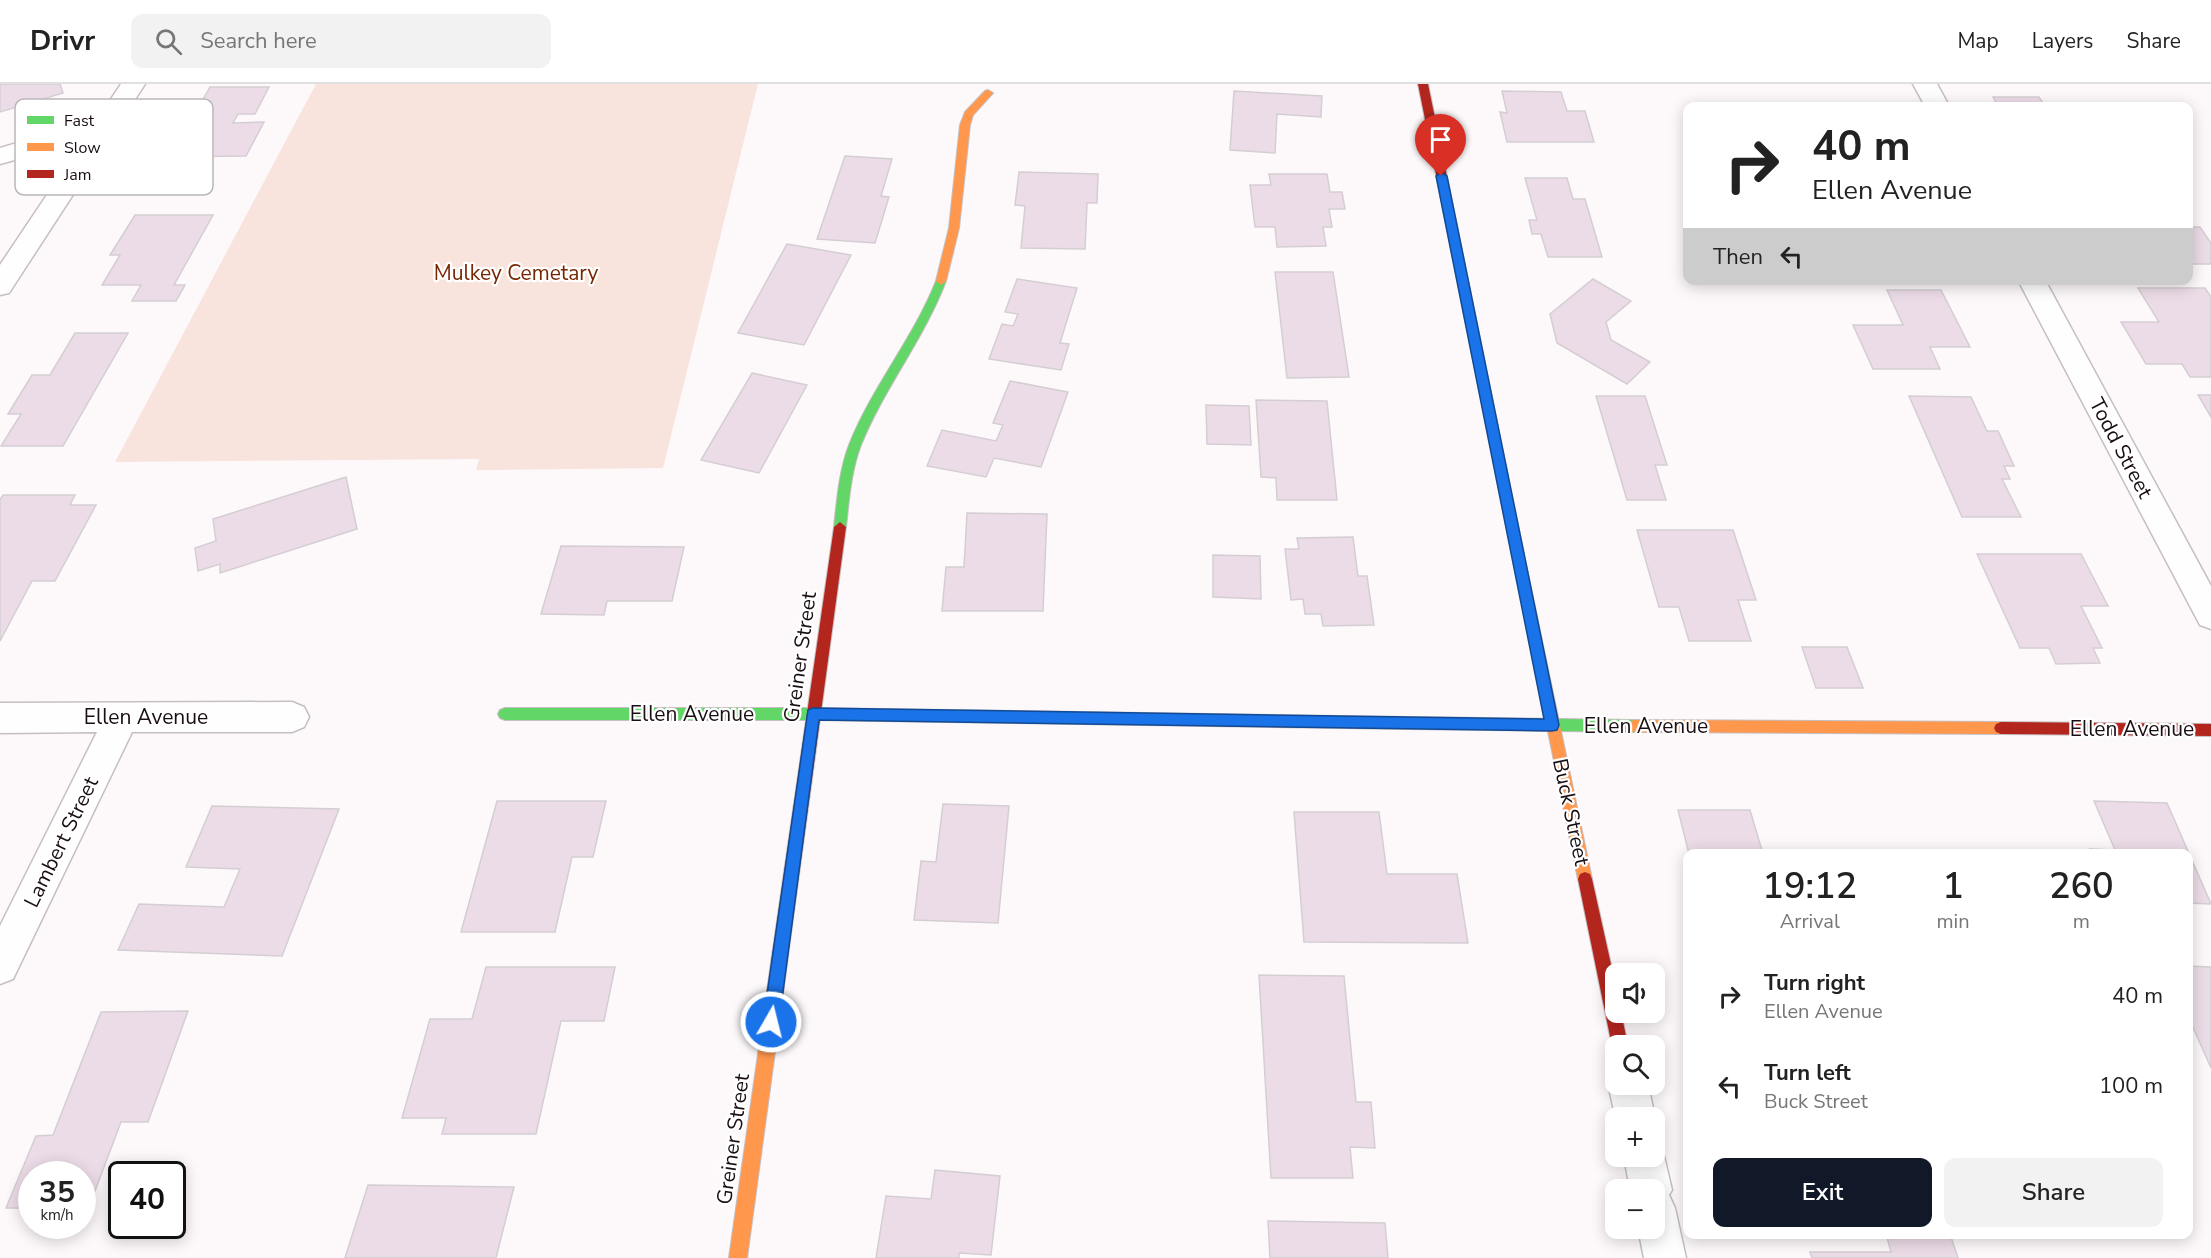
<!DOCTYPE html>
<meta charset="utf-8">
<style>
body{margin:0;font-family:"Nunito Sans",sans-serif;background:#f2f2f2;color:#222;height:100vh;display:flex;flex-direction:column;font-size:22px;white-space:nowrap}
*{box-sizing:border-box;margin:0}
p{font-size:20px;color:#767676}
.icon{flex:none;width:33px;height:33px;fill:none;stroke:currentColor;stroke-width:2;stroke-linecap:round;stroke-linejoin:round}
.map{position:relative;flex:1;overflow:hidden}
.drawer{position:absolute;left:1683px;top:765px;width:510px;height:390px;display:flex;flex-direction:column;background:#fff;border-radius:12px;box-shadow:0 3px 15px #0003}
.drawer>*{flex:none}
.hud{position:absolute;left:1683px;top:18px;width:510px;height:183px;border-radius:12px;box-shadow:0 3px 15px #0003;background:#fff;color:#222;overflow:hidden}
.tools{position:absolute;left:1605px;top:879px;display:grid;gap:12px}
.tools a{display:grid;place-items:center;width:60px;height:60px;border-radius:12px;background:#fff;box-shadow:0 3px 15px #0003;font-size:30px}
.speed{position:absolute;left:18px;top:1077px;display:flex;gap:12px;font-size:30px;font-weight:700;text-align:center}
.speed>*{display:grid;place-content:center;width:78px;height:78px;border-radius:50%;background:#fff;box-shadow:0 3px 15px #0003;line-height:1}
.speed small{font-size:15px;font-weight:400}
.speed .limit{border:3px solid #111;border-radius:9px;background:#fff;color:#111}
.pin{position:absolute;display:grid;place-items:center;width:51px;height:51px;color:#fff;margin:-62px -26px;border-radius:50% 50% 50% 0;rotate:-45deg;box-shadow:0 0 6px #0007}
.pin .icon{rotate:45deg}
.me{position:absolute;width:66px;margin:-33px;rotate:8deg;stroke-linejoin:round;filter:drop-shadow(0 0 4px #0008)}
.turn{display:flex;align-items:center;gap:21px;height:126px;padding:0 30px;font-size:27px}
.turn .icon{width:78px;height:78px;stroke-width:2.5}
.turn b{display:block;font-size:42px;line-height:51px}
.then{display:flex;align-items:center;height:57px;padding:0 30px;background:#0003;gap:12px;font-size:22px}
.eta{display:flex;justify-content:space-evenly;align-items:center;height:102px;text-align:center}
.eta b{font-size:36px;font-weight:600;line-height:42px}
.primary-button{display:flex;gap:12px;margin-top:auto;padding:12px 30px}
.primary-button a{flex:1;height:69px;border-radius:12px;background:#111827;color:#fff;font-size:24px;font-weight:600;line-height:69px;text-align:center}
.primary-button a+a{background:#f2f2f2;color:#222}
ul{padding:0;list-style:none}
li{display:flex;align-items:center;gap:18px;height:90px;padding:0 30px}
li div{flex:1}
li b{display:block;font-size:22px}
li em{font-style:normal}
header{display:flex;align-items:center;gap:36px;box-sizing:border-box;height:84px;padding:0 30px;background:#fff;border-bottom:2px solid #e0e0e0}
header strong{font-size:28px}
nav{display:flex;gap:33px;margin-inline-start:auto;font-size:21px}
.search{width:420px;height:54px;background:#f2f2f2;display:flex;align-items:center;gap:15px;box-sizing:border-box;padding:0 21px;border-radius:12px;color:#767676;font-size:22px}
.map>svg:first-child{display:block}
.green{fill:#f8e3dd}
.building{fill:#ecdce8;stroke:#d4ced2;stroke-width:1.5}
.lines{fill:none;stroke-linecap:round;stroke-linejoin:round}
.street-casing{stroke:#c6bfc1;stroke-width:3}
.fast-casing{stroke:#c6bfc1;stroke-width:2}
.slow-casing{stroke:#c6bfc1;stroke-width:2}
.jam-casing{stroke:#c6bfc1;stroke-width:2}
.street{fill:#fffefe;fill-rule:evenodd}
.fast{fill:#63d668;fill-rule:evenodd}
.slow{fill:#ff974d;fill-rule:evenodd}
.jam{fill:#b3261e;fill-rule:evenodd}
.route{fill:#1a73e8;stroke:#114b97;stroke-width:1.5}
.labels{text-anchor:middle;stroke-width:4.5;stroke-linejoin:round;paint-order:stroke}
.park-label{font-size:21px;fill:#772602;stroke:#fff}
.street-label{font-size:21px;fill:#190e12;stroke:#fff}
.key{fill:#fff;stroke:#bab7b8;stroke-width:1.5}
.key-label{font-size:16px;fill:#190e12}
</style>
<header>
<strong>Drivr</strong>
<div class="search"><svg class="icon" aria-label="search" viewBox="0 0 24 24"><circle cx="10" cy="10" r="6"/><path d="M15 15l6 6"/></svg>Search here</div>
<nav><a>Map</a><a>Layers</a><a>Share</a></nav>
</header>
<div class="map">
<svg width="2211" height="1174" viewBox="0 0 2211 1174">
<rect width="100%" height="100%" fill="#fdf9fb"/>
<path class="green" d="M316 0H758L663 384 476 386 479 375 115 378Z"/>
<g class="building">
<path d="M0 0H60L63 9 0 28Z"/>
<path d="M210 3H269L255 30H238L233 39 264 38 246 72 162 73 179 44H187Z"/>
<path d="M1234 7 1322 12 1321 33 1277 30 1275 69 1230 66Z"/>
<path d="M1502 7 1561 8 1567 27H1585L1594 58H1507L1500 28 1507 29Z"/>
<path d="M1993 13H2039L2045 22H1998Z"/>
<path d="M1791 20H1847L1848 22H1792Z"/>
<path d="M845 72 892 75 881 112 889 113 875 159 817 155Z"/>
<path d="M1019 88 1098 90 1097 119H1087L1085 165 1021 164 1025 122 1015 121Z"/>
<path d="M1269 90H1327L1330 108H1342L1345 125H1329L1332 143H1323L1326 162 1277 163 1275 143H1255L1250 101H1271Z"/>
<path d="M1525 94H1567L1573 115H1585L1602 173H1548L1541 150H1532L1529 136H1537Z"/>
<path d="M135 131H213L174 201H185L176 217H132L141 201H102L120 171H110Z"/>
<path d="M2188 143H2200L2211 159V180H2188Z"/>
<path d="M787 160 851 171 804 261 738 249Z"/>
<path d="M1275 188H1333L1349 293 1287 294Z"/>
<path d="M1017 195 1077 204 1060 259 1069 260 1061 286 989 275 1002 240 1013 242 1018 230 1005 228Z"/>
<path d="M1593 195 1631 217 1606 238 1611 256 1650 278 1627 300 1557 259 1550 230Z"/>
<path d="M2138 204H2205L2211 213V293H2190L2182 280H2146L2121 238H2159Z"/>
<path d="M1887 206H1941L1970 263H1930L1940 285H1873L1853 241H1903Z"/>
<path d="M75 249H128L63 362H1L21 330H8L32 291H50Z"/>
<path d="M752 289 807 301 759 389 701 376Z"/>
<path d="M1010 297 1068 308 1041 383 994 374 986 393 927 382 942 346 996 357 1003 341 993 339Z"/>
<path d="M2198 311H2211V333Z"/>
<path d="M1596 312H1645L1667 381H1655L1666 416H1627Z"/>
<path d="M1909 312 1971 313 1987 347H1998L2014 382H2004L2010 395H2002L2021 433H1962Z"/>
<path d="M1256 316 1327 317 1337 416H1277L1276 394 1261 393Z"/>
<path d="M1206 321 1249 322 1251 361 1207 360Z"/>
<path d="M346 393 357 445 220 489V480L198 487 195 464 216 457 213 435Z"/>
<path d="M3 411H75L70 421H96L55 497H32L0 557V416Z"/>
<path d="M967 429 1047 430 1043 527H942L946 483H964Z"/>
<path d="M1637 446H1733L1756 516H1738L1751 557H1689L1679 523H1659Z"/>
<path d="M1353 453 1358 492H1367L1374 541 1323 542 1321 530H1305L1303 515 1291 516 1285 465H1299L1297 454Z"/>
<path d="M561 462 684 463 672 517H607L604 531 541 530Z"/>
<path d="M1977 470H2081L2108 522H2081L2102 564H2093L2100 579 2056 580 2049 564H2020Z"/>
<path d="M1213 471 1260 472 1261 515 1213 513Z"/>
<path d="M1802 563H1847L1863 604H1816Z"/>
<path d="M497 717H606L593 773H572L555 848H461Z"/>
<path d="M2094 717 2167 719 2211 820 2188 819V770H2092L2090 765 2115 766Z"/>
<path d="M943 720 1009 722 998 839 914 836 921 777 936 778Z"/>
<path d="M212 722 339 725 282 872 118 866 139 820 224 823 240 785 186 783Z"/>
<path d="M1678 726H1750L1763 770H1689Z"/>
<path d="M1294 728H1379L1387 790H1457L1468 859 1304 858Z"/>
<path d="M2188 882 2211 883V984L2188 932Z"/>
<path d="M486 883H615L604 937H561L536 1050H442L446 1034H402L430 935H472Z"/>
<path d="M1259 891 1344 892 1356 1018H1371L1375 1064 1350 1063 1353 1094H1271Z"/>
<path d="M188 927 148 1038H121L89 1123H82V1090H32V1124H6L36 1052 53 1051 101 928Z"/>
<path d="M935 1086 1000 1092 991 1171 959 1169V1174H876L886 1112 931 1115Z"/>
<path d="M368 1101 514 1103 496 1174H345Z"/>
<path d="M1268 1137 1385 1139 1388 1174H1270Z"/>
<path d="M1886 1150H1950L1958 1174H1812L1810 1168H1891Z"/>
</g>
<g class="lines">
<g class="street-casing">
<g id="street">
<path d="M121 0H145L9 209 0 211V181L83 57 0 80V64L74 42H93Z"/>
<path d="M1913 0H1937L1949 22H1925Z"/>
<path d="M2018 196H2045L2211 502V545L2200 541Z"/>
<path d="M292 618 304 623 309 633 304 643 292 648H132L13 895 0 900V842L97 648 0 649V619Z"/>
<path d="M1616 985V1000H1648L1655 1034 1654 1035V1034H1616V1035L1608 1000Z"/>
<path d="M1654 1056 1658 1058 1664 1072 1672 1106 1669 1111 1675 1124 1686 1174H1644L1638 1144H1654V1106H1630L1624 1072H1654Z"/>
</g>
</g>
<g class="fast-casing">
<g id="fast">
<path d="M941 193 946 197C924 255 884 304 861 361 851 387 849 416 846 443L840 448 836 447 834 443C837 416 839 387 849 361 872 303 913 255 936 197Z"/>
<path d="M505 624H813L1014 627 1019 629 1021 633 1019 637 1014 639 813 636H505L500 634 498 630 500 626Z"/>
<path d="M1409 633 1634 636 1639 638 1641 642 1639 646 1634 648 1409 645 1404 643 1402 639 1404 635Z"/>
</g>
</g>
<g class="slow-casing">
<g id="slow">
<path d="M988 6 993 9 973 31 970 41 959 144 946 197 941 201 936 197 949 144 960 41 965 28 985 7Z"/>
<path d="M1522 485 1528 490 1592 795 1590 800 1585 802 1580 800 1578 795 1516 490Z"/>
<path d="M1634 636 2001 638 2006 640 2008 644 2006 648 2001 650 1634 648 1629 646 1627 642 1629 638Z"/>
<path d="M779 871 784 874 787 879 747 1174H729L771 879 774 874Z"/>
</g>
</g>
<g class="jam-casing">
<g id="jam">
<path d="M1418 0H1428L1528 490 1522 495 1516 490Z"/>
<path d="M840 438 846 443 787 879 784 884 779 887 774 884 771 879 834 443Z"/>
<path d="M1014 627 1409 633 1414 635 1416 639 1414 643 1409 645 1014 639 1009 637 1007 633 1009 629Z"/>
<path d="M2001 638 2211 640V652L2001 650 1996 648 1994 644 1996 640Z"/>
<path d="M1585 788 1590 790 1592 795 1616 903V928H1621L1628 962H1616V968L1612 962 1578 795 1580 790Z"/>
</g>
</g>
<use href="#street" class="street"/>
<use href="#fast" class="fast"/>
<use href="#slow" class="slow"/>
<use href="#jam" class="jam"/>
</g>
<path class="route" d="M1441 88 1447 92 1559 641 1557 646 1552 647 819 636 779 938 776 943 771 945 765 943 763 938 808 626 813 624 1544 635 1436 92Z"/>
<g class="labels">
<g class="park-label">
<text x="516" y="196">Mulkey Cemetary</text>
</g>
<g class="street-label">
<text transform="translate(2121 364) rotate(62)" y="7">Todd Street</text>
<text transform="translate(800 573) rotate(-82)" y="7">Greiner Street</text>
<text x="692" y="637">Ellen Avenue</text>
<text x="146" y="640">Ellen Avenue</text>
<text x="1646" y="649">Ellen Avenue</text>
<text x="2132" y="652">Ellen Avenue</text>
<text transform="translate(1571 728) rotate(78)" y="7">Buck Street</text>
<text transform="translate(61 758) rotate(-64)" y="7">Lambert Street</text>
<text transform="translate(733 1055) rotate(-82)" y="7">Greiner Street</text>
</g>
</g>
<rect x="15" y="15" width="198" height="96" rx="9" class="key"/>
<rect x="27" y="32" width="27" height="8" fill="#63d668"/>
<rect x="27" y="59" width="27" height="8" fill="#ff974d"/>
<rect x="27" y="86" width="27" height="8" fill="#b3261e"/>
<g class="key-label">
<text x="64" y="42">Fast</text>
<text x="64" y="69">Slow</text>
<text x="64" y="96">Jam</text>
</g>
</svg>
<div class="tools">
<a><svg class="icon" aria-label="sound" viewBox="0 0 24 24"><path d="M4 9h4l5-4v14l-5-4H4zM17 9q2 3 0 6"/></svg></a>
<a><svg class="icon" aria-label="search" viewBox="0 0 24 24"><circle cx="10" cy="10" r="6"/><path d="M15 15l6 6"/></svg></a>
<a>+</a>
<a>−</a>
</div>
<div class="speed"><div>35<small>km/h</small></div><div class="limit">40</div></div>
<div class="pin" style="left:1441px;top:92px;background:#d93025"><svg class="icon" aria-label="arrive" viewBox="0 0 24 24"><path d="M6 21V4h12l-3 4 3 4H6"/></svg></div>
<svg class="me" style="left:771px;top:938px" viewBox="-20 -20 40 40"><circle r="17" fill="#1a73e8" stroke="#fff" stroke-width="3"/><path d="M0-11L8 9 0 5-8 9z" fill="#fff"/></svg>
<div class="hud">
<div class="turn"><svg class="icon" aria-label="right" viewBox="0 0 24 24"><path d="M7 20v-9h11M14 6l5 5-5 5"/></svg><div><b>40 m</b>Ellen Avenue</div></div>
<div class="then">Then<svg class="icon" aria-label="left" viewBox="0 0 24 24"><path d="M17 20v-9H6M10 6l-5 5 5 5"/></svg></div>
</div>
<section class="drawer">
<div class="eta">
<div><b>19:12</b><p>Arrival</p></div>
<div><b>1</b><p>min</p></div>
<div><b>260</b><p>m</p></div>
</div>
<ul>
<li><svg class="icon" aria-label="right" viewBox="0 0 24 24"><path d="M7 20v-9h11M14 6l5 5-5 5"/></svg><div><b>Turn right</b><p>Ellen Avenue</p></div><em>40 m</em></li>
<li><svg class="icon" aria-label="left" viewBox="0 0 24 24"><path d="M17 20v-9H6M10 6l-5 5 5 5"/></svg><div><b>Turn left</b><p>Buck Street</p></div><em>100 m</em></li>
</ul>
<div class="primary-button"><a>Exit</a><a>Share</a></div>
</section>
</div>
